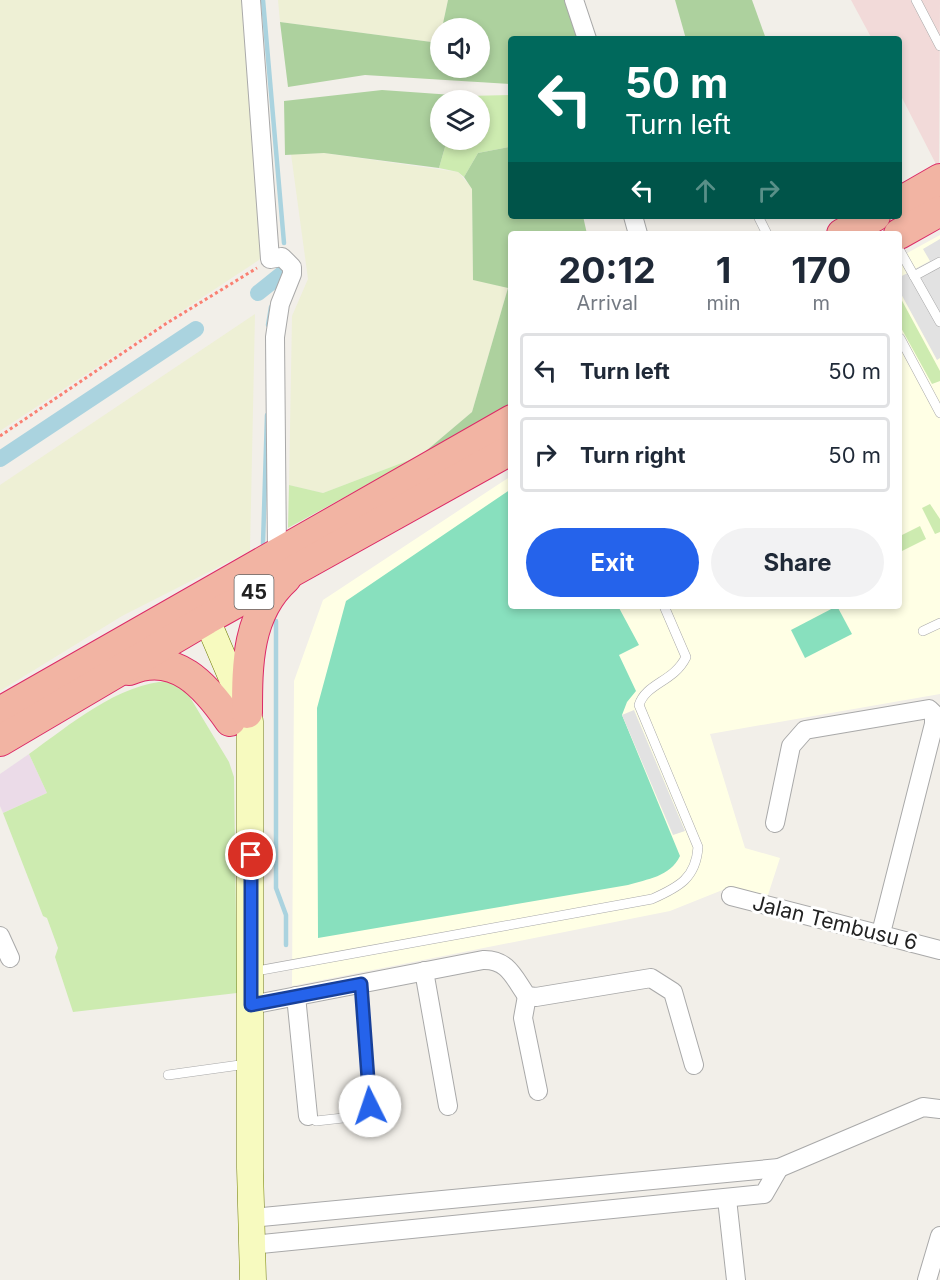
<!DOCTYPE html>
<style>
body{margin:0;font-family:Inter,sans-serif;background:#f2f2f3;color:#1f2937;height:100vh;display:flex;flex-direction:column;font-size:22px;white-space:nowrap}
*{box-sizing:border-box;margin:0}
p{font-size:20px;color:#747a83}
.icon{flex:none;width:33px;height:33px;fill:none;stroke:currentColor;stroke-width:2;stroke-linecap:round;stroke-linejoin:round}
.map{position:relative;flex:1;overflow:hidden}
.drawer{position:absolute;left:508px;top:231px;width:394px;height:378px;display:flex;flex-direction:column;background:#fff;border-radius:6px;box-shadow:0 3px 9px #0003}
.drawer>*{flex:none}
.guide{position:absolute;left:508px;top:36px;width:394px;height:183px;border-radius:6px;box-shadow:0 3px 9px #0003;background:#00695c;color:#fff;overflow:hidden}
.fabs{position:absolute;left:430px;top:18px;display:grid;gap:12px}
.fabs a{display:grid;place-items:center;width:60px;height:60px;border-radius:50%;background:#fff;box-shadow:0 3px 9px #0003;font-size:30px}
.pin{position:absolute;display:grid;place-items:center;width:51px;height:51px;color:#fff;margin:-26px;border:3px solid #fff;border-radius:50%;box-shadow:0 2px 6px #0007}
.me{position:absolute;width:66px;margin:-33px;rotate:356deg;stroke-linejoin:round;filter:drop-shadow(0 0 4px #0008)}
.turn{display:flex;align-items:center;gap:21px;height:126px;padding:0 18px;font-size:27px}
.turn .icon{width:78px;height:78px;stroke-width:2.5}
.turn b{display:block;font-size:42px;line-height:51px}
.lanes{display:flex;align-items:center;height:57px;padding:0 18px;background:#0003;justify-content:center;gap:30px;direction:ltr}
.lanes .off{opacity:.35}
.eta{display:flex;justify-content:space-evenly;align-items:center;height:102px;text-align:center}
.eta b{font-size:36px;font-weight:700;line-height:42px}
.action{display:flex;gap:12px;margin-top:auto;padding:12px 18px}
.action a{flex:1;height:69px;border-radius:36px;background:#2563eb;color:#fff;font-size:24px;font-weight:700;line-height:69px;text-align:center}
.action a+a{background:#f2f2f3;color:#1f2937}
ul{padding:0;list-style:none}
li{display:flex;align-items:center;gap:18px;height:75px;margin:0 12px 9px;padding:0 6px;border:3px solid #e0e1e3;border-radius:6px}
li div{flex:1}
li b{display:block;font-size:22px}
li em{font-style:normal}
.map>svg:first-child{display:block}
.commercial{fill:#f2dad9}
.industrial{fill:#ebdbe8}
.education{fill:#ffffe5}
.farmland{fill:#eef0d5}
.grass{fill:#cdebb0}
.forest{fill:#add19e}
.pitch{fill:#88e0be}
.parking{fill:#e2e2e2}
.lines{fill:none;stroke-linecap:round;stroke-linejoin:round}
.stream{stroke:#aad3df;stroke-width:4.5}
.canal{stroke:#aad3df;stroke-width:16}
.service-casing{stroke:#a9a9a9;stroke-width:10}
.minor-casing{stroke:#a9a9a9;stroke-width:20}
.secondary-casing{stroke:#707d05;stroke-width:27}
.trunk-casing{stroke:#dc2a67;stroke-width:32}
.path{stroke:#fa8072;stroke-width:3;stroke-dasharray:3 3;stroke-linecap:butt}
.service{stroke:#fff;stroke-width:9}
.minor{stroke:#fff;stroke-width:18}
.secondary{stroke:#f7fabf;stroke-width:26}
.trunk{stroke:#f2b4a3;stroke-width:30}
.route-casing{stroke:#184099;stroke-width:15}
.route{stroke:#2563eb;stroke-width:10}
.labels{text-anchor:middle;stroke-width:6;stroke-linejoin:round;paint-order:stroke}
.shield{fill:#fff;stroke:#646464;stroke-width:1.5}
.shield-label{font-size:20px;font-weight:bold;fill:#222}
.street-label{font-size:21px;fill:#222;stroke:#fff}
</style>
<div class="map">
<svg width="940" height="1280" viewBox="0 0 940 1280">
<rect width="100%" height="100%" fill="#f2efe9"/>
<path class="commercial" d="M851 0H940L939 170 900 94V39H872Z"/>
<path class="industrial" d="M29 754 47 793 3 813 0 806V774Z"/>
<path class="education" d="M940 235V694L710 734 745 848 780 858 768 895 725 889 670 911 292 986 294 681 323 600 511 476 512 606H900V257Z"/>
<g class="farmland">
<path d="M0 0H246L263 254 259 260 0 431Z"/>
<path d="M278 0H448L439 43 280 22Z"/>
<path d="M324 153 458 172 472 188 473 279 508 288 472 412 420 456 323 493 289 485 292 316 308 279 291 154Z"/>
<path d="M255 314 250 551 122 616 0 691V485Z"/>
</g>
<g class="grass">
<path d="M511 95V151L509 147 478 153 464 177 458 172 439 168 447 140H480V100H464L467 96Z"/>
<path d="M900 297 940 371V381L932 384 900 326Z"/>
<path d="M420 456 288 528 289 485 323 493Z"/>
<path d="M930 504 940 519V532L935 534 922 508Z"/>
<path d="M920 526 926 539 900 552V536Z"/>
<path d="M170 681 185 689 229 762 234 777 237 993 73 1012 55 957 58 948 47 918 43 916 3 813 47 793 29 754C70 725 118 683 170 681Z"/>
</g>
<g class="forest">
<path d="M448 0H566L577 39H512L511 84 365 75 288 87 280 22 439 43 441 35V68H480V28H442Z"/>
<path d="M675 0H752L766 39H686Z"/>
<path d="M382 90 467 96 464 100H441V140H447L439 168 324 153 285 155 284 101Z"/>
<path d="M509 147 512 152V216H583L587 234H512L511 405 420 456 472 412 508 288 473 280 472 189 464 177 478 153Z"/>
</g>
<g class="pitch">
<path d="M511 489 512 606H618L639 645 619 655 636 691 627 702 622 715 680 856C670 877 647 879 628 885L318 938 317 708 346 601Z"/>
<path d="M837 606 852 634 805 658 791 630Z"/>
</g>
<g class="parking">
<path d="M940 239V358L937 360 900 292V277L930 261 923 249Z"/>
<path d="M634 710 685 831 673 835 622 715Z"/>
</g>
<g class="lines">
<g class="stream">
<path d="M263 0 284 243"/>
<path d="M268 325 271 307"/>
<path d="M263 544 267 415"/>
<path d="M276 621V888L286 915V945"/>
</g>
<g class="canal">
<path d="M258 293 283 273"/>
<path d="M0 459 196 329"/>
</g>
<g class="service-casing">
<g id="service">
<path d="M916 0 940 46"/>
<path d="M758 216 767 234"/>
<path d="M900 251 940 322"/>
<path d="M914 276 940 262"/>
<path d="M900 338 940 413"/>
<path d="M923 631 940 623"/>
<path d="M251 972 652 899C679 887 696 878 698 847L639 705C646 683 674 682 686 657L664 606"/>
<path d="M168 1075 247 1064"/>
<path d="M308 1116 316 1121 361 1116 367 1113 370 1106 361 984"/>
</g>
</g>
<g class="minor-casing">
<g id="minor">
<path d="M251 0 270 259 282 257 292 267V274L280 304 275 337 277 553"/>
<path d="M574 0 587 39"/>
<path d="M633 216 638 234"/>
<path d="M775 823 791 746 805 730 929 709 934 714V724L881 933"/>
<path d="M731 896 940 950"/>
<path d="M0 936 10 958"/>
<path d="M424 971 448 1106"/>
<path d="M296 996 308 1116"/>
<path d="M527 996 523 1018 538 1091"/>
<path d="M251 1005 483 960C508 959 514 978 527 996L536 997 651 978 673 992 694 1065"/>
<path d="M727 1199 736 1280"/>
<path d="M252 1218 779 1168 923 1107 940 1109"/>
<path d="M252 1245 764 1194 779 1168"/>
<path d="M927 1280 940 1236"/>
</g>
</g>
<g class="secondary-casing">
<path id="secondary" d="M199 601 250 721V1168L253 1280"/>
</g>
<g class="trunk-casing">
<g id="trunk">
<path d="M900 202 940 179"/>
<path d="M842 234 875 216"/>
<path d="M899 234 940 211"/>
<path d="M129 670C175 650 206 686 230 721"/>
<path d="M0 712 512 420"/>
<path d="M247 713C247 665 247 613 286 578"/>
<path d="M0 741 207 619 512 449"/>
</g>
</g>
<path class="path" d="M0 436 167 323 257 268"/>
<use href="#service" class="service"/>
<use href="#minor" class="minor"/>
<use href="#secondary" class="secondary"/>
<use href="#trunk" class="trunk"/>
</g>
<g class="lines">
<g class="route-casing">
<path id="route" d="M251 855V1005L361 984 370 1106"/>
</g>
<use href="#route" class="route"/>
</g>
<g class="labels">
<rect class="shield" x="234.5" y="575" width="39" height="34" rx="4.5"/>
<g class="shield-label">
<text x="254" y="599">45</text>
</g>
<g class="street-label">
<text transform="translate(835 923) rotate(14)" y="7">Jalan Tembusu 6</text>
</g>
</g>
</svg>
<div class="fabs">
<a><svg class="icon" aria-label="sound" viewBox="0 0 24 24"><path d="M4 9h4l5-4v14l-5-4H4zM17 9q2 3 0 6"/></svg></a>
<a><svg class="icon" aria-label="layers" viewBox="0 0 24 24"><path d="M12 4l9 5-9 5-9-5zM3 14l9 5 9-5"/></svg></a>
</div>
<div class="pin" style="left:251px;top:855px;background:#d93025"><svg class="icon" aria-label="arrive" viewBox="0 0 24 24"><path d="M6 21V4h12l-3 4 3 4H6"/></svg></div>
<svg class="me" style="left:370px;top:1106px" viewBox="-20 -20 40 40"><circle r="19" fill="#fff"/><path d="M0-13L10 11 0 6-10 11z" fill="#2563eb"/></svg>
<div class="guide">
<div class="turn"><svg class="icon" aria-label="left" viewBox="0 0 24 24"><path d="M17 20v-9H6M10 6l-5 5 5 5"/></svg><div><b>50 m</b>Turn left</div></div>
<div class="lanes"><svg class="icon" aria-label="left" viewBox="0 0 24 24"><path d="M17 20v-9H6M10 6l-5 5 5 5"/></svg><svg class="icon off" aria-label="ahead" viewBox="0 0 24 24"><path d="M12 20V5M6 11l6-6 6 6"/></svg><svg class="icon off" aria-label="right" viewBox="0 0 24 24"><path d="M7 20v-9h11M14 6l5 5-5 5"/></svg></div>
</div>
<section class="drawer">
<div class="eta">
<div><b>20:12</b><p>Arrival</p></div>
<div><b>1</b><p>min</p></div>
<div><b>170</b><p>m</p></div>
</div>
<ul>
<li><svg class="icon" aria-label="left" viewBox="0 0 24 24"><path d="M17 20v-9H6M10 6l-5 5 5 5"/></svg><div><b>Turn left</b></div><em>50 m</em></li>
<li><svg class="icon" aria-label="right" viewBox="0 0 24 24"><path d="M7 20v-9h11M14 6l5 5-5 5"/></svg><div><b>Turn right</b></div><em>50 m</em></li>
</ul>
<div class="action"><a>Exit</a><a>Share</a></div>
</section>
</div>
